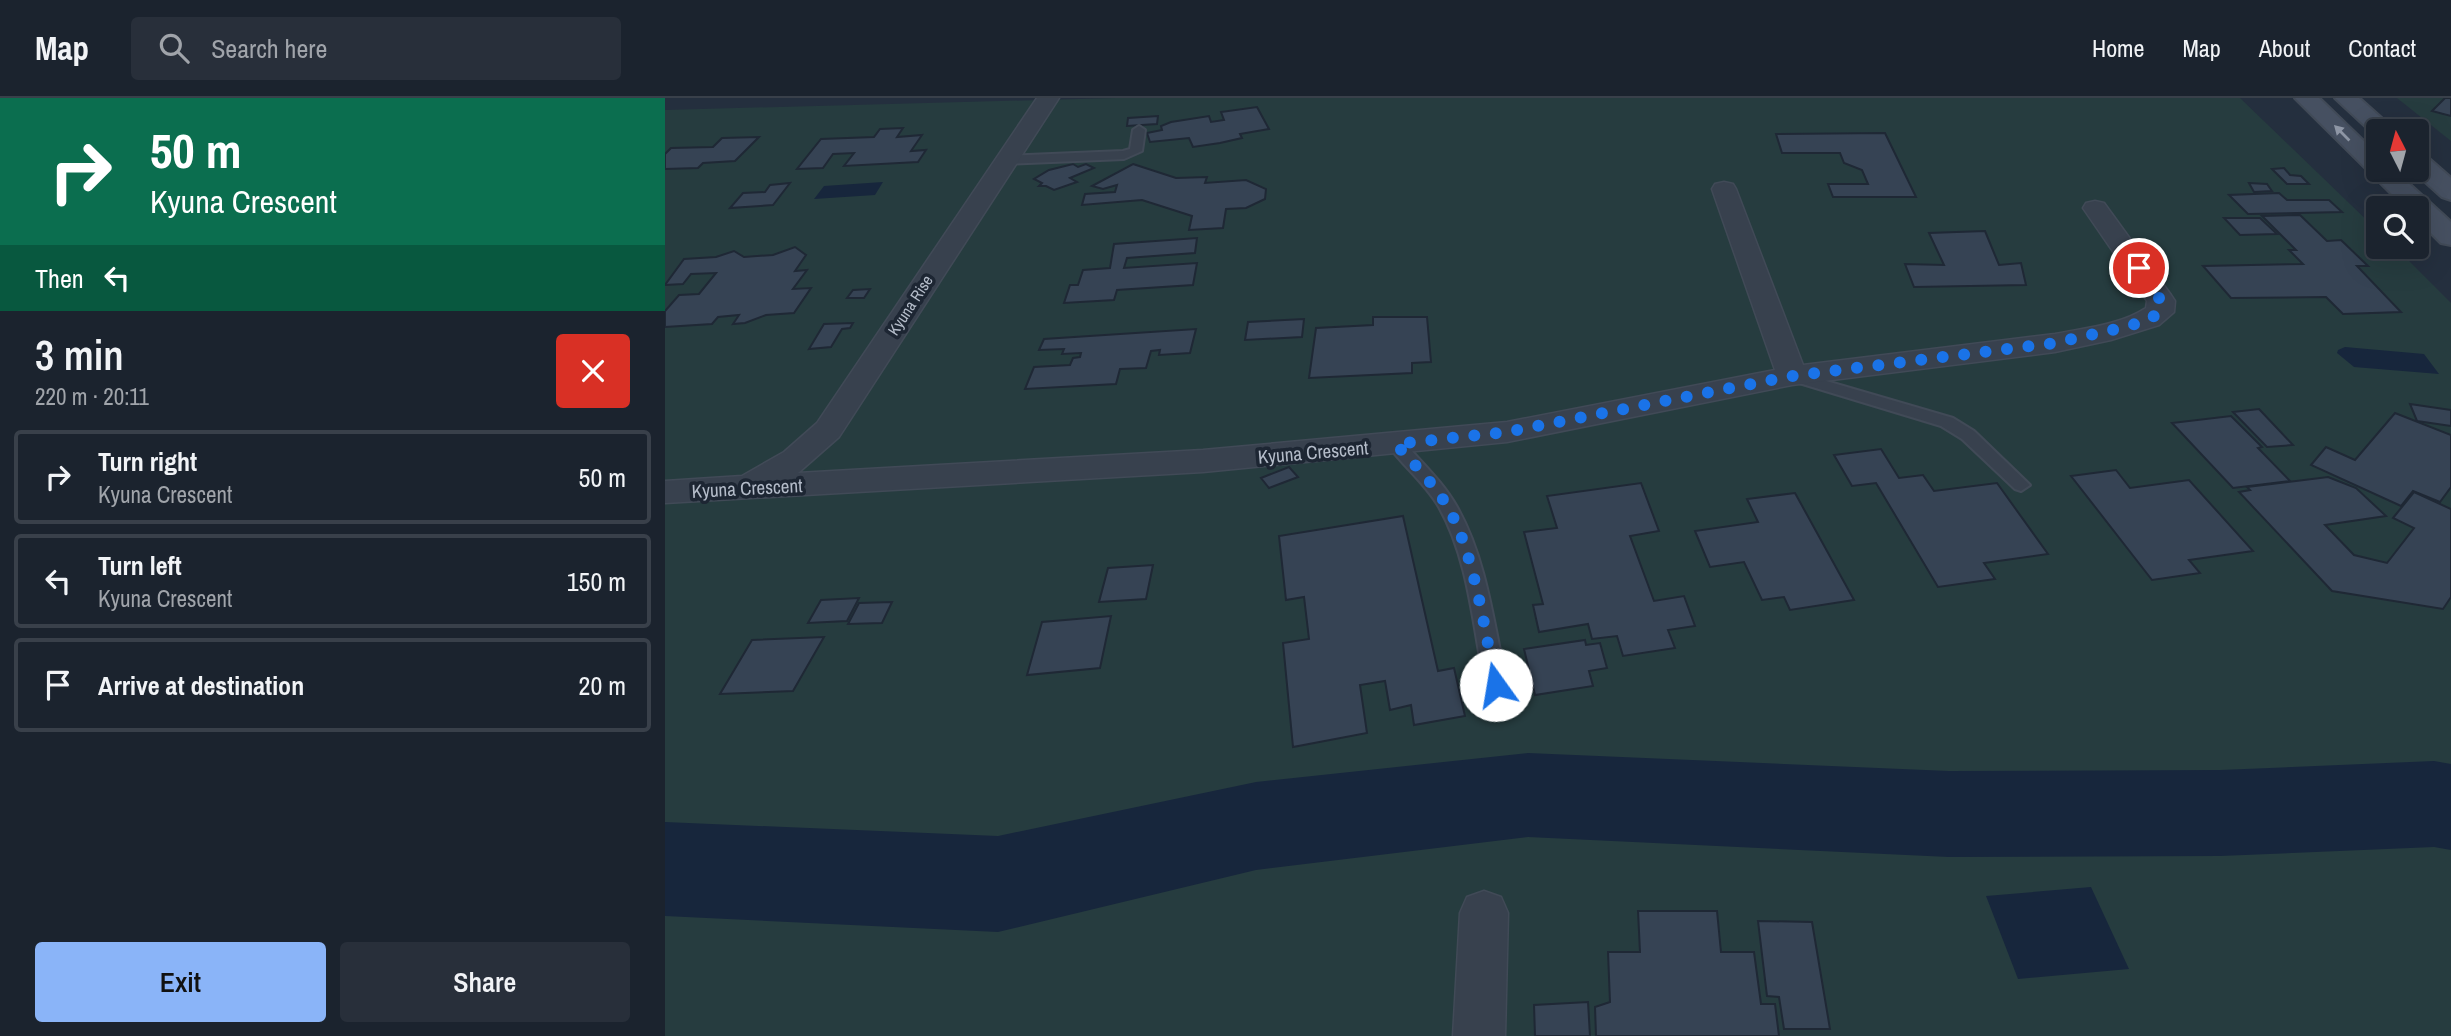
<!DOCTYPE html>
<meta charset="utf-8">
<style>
body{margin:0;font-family:"Archivo Narrow",sans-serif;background:#282f3a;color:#f1f3f6;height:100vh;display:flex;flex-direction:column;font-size:26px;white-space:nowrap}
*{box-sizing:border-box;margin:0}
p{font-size:23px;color:#a0a4aa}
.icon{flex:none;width:38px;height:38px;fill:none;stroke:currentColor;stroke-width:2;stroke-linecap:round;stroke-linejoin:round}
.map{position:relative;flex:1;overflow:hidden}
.panel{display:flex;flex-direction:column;background:#1b232e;width:665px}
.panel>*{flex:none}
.guide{background:#0b6e4f;color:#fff;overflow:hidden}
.needle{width:46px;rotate:354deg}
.tools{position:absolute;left:1701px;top:21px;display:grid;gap:14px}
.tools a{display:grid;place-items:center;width:63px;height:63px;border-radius:7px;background:#1b232e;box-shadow:0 7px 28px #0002,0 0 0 2px #39404a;font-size:35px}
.pin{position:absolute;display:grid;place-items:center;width:60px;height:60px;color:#fff;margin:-30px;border:4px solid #fff;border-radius:50%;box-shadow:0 2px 7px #0007}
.me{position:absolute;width:77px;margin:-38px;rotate:347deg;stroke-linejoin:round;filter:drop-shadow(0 0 5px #0008)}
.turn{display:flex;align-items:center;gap:24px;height:147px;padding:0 35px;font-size:32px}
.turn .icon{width:91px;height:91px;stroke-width:2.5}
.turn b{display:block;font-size:49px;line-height:60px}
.then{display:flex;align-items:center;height:66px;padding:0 35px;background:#0003;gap:14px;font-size:26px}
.round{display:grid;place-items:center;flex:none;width:74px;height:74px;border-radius:7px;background:#282f3a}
.summary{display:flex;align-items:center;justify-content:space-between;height:119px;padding:0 35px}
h1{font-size:42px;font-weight:600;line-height:52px}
.button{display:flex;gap:14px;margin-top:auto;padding:14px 35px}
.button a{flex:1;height:80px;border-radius:7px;background:#8ab4f8;color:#111;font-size:28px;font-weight:600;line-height:80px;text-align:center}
.button a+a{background:#282f3a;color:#f1f3f6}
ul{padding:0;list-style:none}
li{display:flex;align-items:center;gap:21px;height:94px;margin:0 14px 10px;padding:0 21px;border:4px solid #39404a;border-radius:7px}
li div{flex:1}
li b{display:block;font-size:26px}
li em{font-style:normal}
header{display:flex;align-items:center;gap:42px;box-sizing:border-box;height:98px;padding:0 35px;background:#1b232e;border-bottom:2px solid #39404a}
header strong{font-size:33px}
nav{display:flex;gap:38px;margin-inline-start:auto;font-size:24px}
.search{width:490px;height:63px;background:#282f3a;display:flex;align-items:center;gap:18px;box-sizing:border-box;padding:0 24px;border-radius:7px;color:#a0a4aa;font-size:26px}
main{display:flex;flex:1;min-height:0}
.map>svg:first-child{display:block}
.green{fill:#263c3f}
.water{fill:#17263c}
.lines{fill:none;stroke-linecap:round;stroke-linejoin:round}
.river{fill:#17263c;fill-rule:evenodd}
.building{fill:#364354;stroke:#1f2835;stroke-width:2}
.lane-casing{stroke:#414a57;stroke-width:4}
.street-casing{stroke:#414a57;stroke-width:3}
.secondary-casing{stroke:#414a57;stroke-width:4}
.lane{fill:#38414e;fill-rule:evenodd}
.street{fill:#38414e;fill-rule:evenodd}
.secondary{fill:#465061;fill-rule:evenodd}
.oneway{fill:#8e96a5}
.route{stroke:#1a73e8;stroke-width:12;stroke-dasharray:0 21.6}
.labels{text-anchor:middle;stroke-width:7;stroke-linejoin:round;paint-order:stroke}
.far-street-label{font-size:16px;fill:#b4bcc9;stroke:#1d2633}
.street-label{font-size:19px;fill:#b4bcc9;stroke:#1d2633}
</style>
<header>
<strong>Map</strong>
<div class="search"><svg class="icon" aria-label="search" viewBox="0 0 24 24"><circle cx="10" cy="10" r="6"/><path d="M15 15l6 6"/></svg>Search here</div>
<nav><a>Home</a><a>Map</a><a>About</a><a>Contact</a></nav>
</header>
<main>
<section class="panel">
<div class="guide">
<div class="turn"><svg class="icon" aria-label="right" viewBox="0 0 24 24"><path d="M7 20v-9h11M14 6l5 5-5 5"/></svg><div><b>50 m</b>Kyuna Crescent</div></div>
<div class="then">Then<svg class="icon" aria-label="left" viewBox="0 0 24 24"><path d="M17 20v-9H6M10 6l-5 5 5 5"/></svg></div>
</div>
<div class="summary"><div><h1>3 min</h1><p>220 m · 20:11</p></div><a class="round" style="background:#d93025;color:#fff"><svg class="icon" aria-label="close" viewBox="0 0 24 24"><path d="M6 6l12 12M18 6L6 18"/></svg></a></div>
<ul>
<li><svg class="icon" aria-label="right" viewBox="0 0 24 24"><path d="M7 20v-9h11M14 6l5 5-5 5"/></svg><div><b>Turn right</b><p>Kyuna Crescent</p></div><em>50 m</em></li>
<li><svg class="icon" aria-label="left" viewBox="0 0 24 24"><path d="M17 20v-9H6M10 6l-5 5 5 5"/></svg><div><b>Turn left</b><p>Kyuna Crescent</p></div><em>150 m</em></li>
<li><svg class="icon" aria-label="arrive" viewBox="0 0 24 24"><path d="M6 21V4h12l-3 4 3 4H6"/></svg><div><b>Arrive at destination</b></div><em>20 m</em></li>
</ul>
<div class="button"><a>Exit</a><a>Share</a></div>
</section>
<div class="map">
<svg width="1786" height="938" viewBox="0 0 1786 938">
<rect width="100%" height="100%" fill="#242f3e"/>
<g class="green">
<path d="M450 0H1575L1713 133V149H1730L1786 205V938H0V12Z"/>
<path d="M1732 0H1786V43Z"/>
</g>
<g class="water">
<path d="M218 84 210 97 149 101 159 88Z"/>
<path d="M1680 249 1759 256 1774 276 1689 269 1672 255 1673 252Z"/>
<path d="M1426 789 1464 871 1353 881 1321 798Z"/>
</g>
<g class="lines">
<path class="river" d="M863 655 1284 673 1555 672 1769 663 1786 666V752L1769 749 1555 758 1284 759 863 739 591 772 333 834 0 818V724L333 738 591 684Z"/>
</g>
<g class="building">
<path d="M1780 0H1786V18L1767 13Z"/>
<path d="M592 9 604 31 575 36 577 40 555 45 528 49 524 40 485 44 482 35 497 32 496 28 506 24 544 18 546 24 559 22 556 14Z"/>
<path d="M493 18 492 26 462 28 463 20Z"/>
<path d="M238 30 232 39 257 37 246 53 261 52 253 64 179 68 189 55 168 56 158 70 132 71 156 41 209 39 215 31Z"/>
<path d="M1220 35 1251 99H1168L1163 86H1203L1197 72 1179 65 1175 55H1117L1111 36Z"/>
<path d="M94 39 70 63 38 65 33 70 0 71V56L6 50 48 49 57 40Z"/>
<path d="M408 66 413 69 421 66 429 70 405 80 412 84 389 92 381 88H374L377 85 369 81 384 72Z"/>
<path d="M468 66 511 80 542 79 540 85 581 82 601 91 600 101 581 110 561 111 558 130 524 132 527 118 477 102 417 107 420 96 450 94 452 87 438 91 427 88Z"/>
<path d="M1619 70 1625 77 1636 78 1644 86H1622L1607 71Z"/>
<path d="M125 85 108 107 65 110 78 95 100 94 105 87Z"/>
<path d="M1584 85 1602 86 1607 93 1589 94Z"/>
<path d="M1614 95 1622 102H1664L1677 114 1583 116 1564 97Z"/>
<path d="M1635 117 1662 143 1676 142 1703 168H1692L1736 214 1678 216 1661 199 1566 200 1538 168 1638 166 1624 152H1631L1597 118Z"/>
<path d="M1559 120H1595L1612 136 1575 137Z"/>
<path d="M1320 133 1334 167 1356 165 1361 187 1249 189 1240 166 1279 167 1264 135Z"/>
<path d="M532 140 530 155 462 160 459 170 532 165 528 187 452 192 449 202 399 205 405 187H413L418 172 445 170 449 146Z"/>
<path d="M130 149 141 157 130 173 142 172 128 191 146 190 129 215 101 217 80 225 68 226 74 217 53 219 47 226 0 229V213L14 197 34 196 51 175 26 176 18 186 0 187 19 161 51 159 69 153 79 159 108 157Z"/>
<path d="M205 191 199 200H182L188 192Z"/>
<path d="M708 219H762L766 264 747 265V275L644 280 651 230 708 227Z"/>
<path d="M639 221 637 239 580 242 583 224Z"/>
<path d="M188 225 185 230 177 231 166 249 144 251 159 226Z"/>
<path d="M531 231 525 255 494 257 495 252 486 253 481 270 455 271 451 286 360 291 369 269 405 267 408 260 415 259 416 255 397 256 399 251 374 252 379 241Z"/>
<path d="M1745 306 1786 312V328L1752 323Z"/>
<path d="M1594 311 1628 347 1602 349 1568 314Z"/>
<path d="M1730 315 1786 337V389L1775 404 1748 393 1736 408 1646 367 1661 349 1690 362Z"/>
<path d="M1566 318 1597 349 1593 350 1625 383 1568 390 1507 325Z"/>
<path d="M1216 351 1234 380 1258 377 1269 393 1332 385 1383 456 1319 465 1330 481 1273 489 1211 385 1187 388 1169 357Z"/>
<path d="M624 369 633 379 604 390 596 380Z"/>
<path d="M1451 372 1465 390 1524 382 1588 453 1524 462 1535 475 1487 482 1406 378Z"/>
<path d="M1663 379 1691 390 1721 418 1660 427 1689 457 1722 465 1749 430 1728 420 1749 394 1786 411V499L1778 511 1667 493 1574 394 1585 392 1582 389Z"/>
<path d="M976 385 994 433 965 438 989 503 1019 498 1030 528 1003 532 1010 550 958 558 952 538 927 541 923 526 874 534 868 507 878 506 859 434 892 430 882 398Z"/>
<path d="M1130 395 1189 502 1125 512 1119 499 1097 502 1079 464 1045 469 1030 433 1093 424 1082 401Z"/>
<path d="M738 418 773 573 789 570 800 618 749 627 746 607 725 612 720 583 695 587 702 635 628 649 618 545 644 541 639 499 621 502 614 438Z"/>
<path d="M488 467 481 501 434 504 443 470Z"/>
<path d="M194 500 182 523 143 525 156 502Z"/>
<path d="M227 504 217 525 183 526 194 505Z"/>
<path d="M446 518 435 570 362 577 377 524Z"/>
<path d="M159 539 128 593 55 596 87 542Z"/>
<path d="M920 542 921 547 935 545 942 570 924 573 928 588 870 597 859 551Z"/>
<path d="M973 813H1052L1056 854H1089L1096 906H1110L1114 938H931L930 909 945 904 943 854H975Z"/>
<path d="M1093 823 1147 824 1165 931H1119L1114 899 1102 898Z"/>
<path d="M923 904 925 938H870L869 907Z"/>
</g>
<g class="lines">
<g class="lane-casing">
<g id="lane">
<path d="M474 28 480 32 477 53 459 61 340 66 334 62 340 58 458 53 465 51 468 32Z"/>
<path d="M1127 273 1288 320 1309 333 1365 387 1356 393 1350 391 1297 341 1276 328 1121 281 1119 278Z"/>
<path d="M731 341 737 342C756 364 778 384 792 409 822 462 829 528 842 587L839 593 831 595 823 593 820 587C808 529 804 462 774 409 760 385 738 368 722 346Z"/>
</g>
</g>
<g class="street-casing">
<g id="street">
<path d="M372 0H394L174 339 133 375 538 352 842 324 1110 272 1047 91 1050 86 1059 84 1068 86 1071 91 1138 267 1390 236C1420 230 1455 227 1481 210L1482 203 1418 110 1421 105 1430 103 1439 105 1506 197 1510 203 1509 214 1494 227 1446 242 1390 254 1127 287 842 344 538 374 0 405V383L77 378 119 354 152 325Z"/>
<path d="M819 793 836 799 843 815 840 938H788L795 815 802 799Z"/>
</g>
</g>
<g class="secondary-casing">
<g id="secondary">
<path d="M1630 0H1654L1713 57V72H1729L1786 124V147L1776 145 1752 121V110H1741Z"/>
<path d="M1670 0H1694L1731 33H1713V39L1711 38Z"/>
<path d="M1752 56 1761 58 1786 80V102L1777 99 1747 72H1752Z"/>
</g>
</g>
<use href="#lane" class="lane"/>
<use href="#street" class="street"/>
<use href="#secondary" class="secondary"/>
</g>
<defs><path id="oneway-solid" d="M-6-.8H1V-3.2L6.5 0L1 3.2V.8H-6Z" transform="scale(1.75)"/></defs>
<use class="oneway" href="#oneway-solid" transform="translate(1677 35) rotate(-135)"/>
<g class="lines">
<path class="route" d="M831 587C820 535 811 466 788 419 775 391 751 369 731 346L842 334 1127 278 1390 245 1460 229 1484 222 1494 214 1496 203 1474 170"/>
</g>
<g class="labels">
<g class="far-street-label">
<text transform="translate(245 207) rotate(-57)" y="6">Kyuna Rise</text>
</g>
<g class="street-label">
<text transform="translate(648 354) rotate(-5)" y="7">Kyuna Crescent</text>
<text transform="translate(82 390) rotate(-3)" y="7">Kyuna Crescent</text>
</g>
</g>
</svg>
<div class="tools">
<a><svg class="needle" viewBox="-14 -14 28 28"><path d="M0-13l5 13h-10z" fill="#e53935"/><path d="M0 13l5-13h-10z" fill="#a0a4aa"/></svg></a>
<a><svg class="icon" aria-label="search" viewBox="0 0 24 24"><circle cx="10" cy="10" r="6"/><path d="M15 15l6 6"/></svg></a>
</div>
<div class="pin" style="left:1474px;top:170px;background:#d93025"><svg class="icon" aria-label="arrive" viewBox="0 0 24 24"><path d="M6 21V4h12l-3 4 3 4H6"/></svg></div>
<svg class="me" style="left:831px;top:587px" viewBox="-20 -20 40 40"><circle r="19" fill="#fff"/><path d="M0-13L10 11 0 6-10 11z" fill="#1a73e8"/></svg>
</div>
</main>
